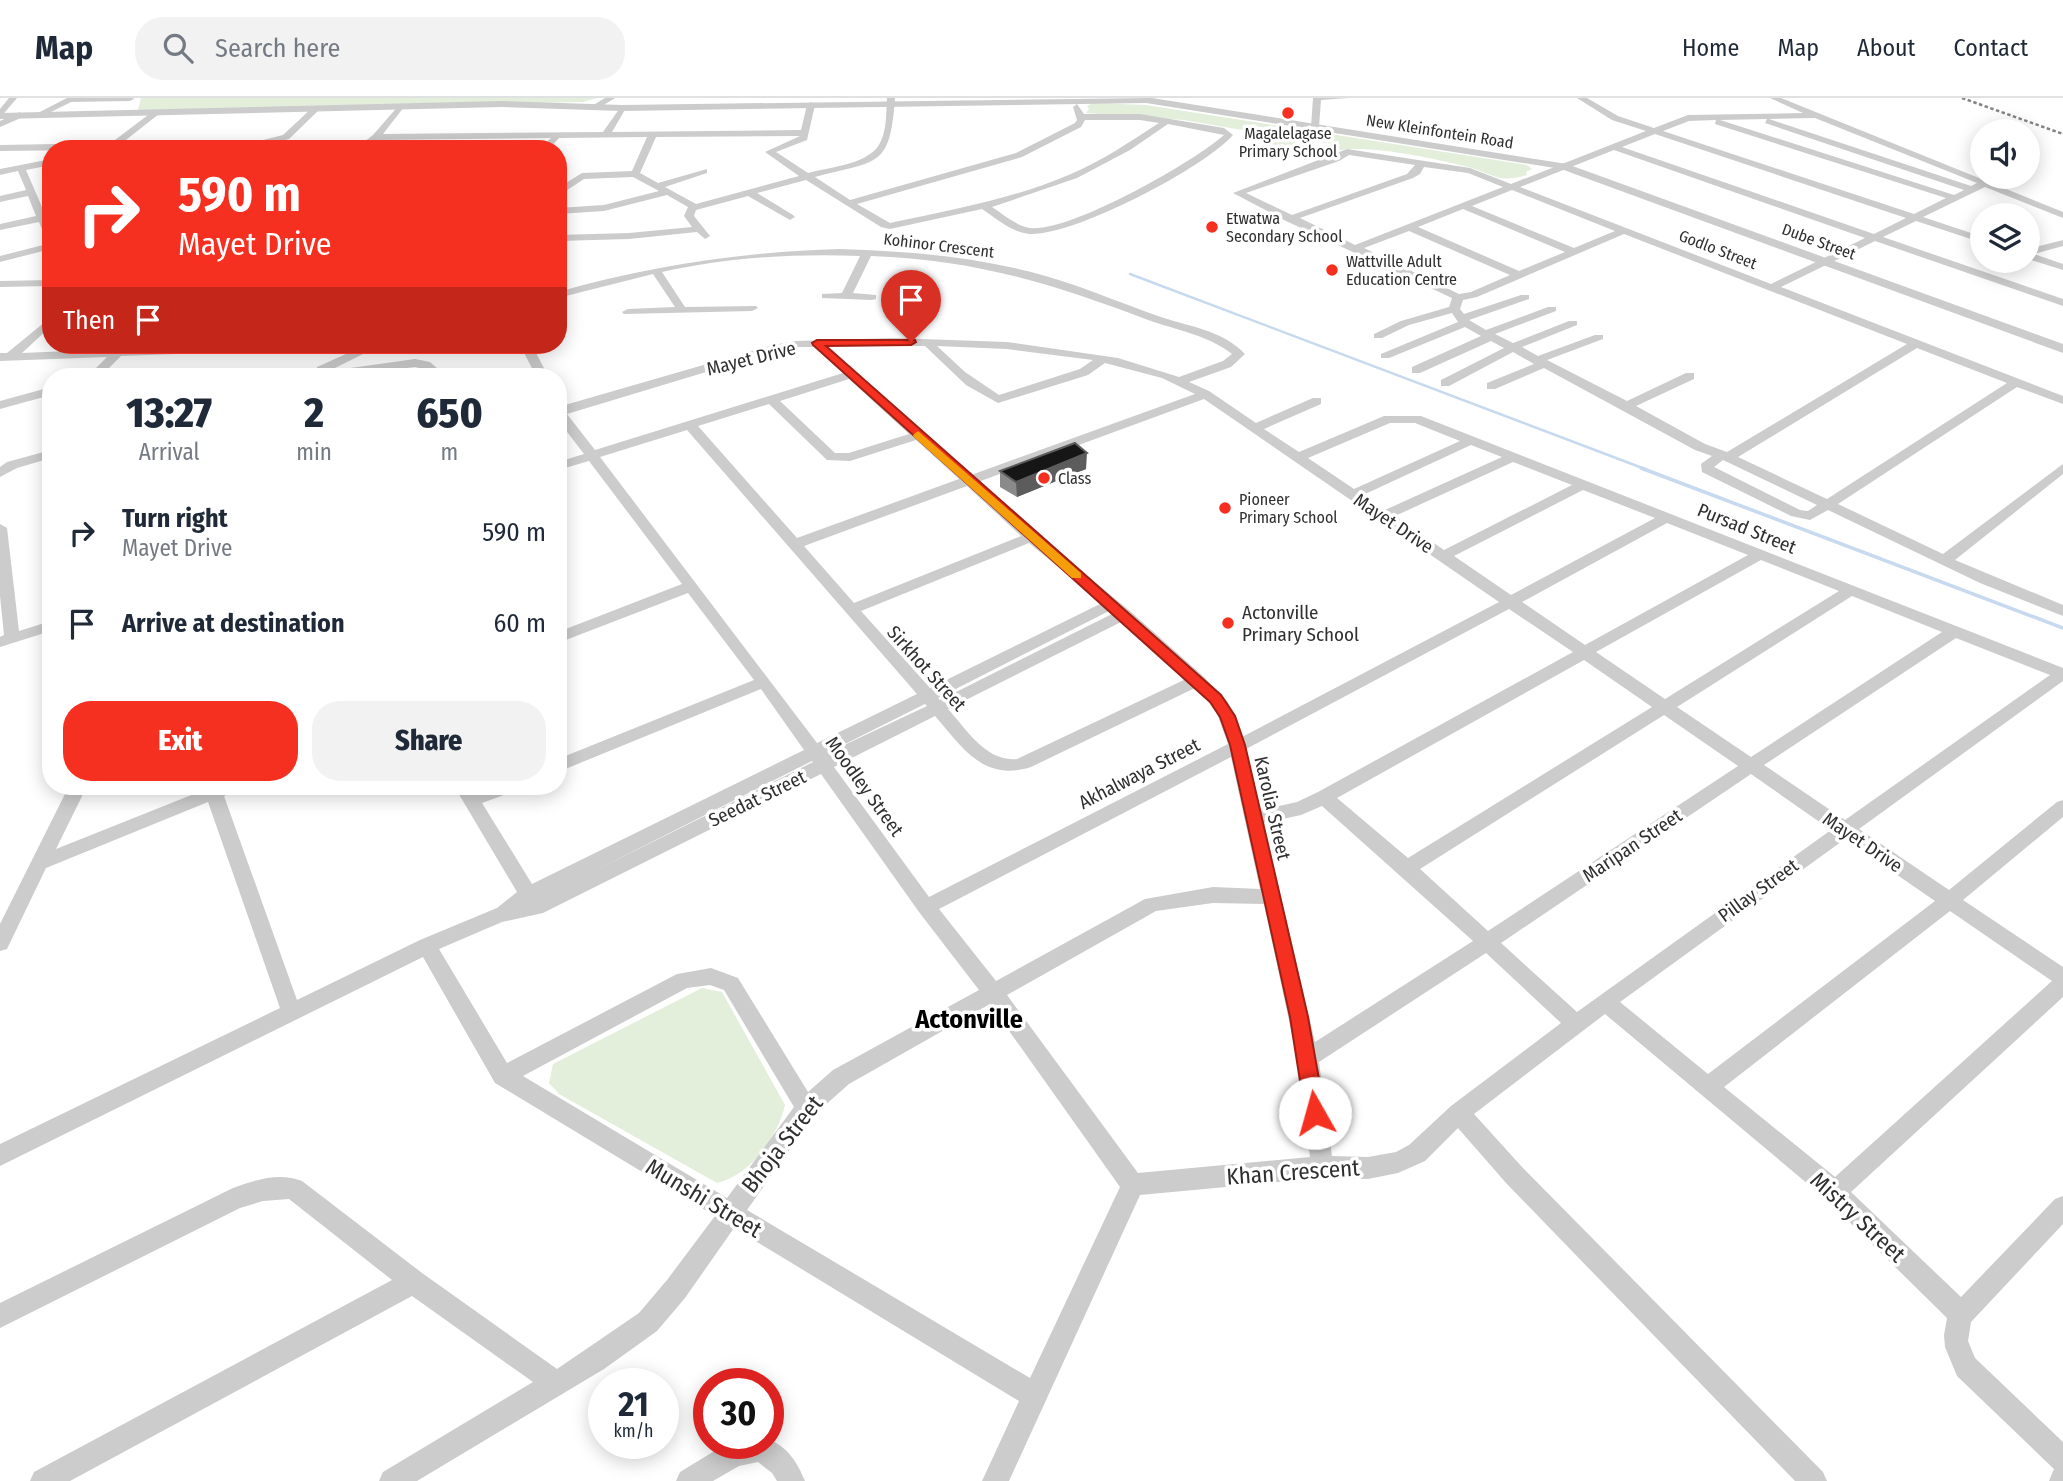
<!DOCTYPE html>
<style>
body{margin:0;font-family:"Fira Sans Condensed",sans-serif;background:#f2f2f3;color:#1f2937;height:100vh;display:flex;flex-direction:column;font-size:26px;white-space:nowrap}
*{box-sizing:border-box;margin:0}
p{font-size:23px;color:#747a83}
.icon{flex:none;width:38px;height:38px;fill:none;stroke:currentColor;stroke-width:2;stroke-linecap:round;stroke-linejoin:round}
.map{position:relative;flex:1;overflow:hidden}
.drawer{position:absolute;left:42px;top:270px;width:525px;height:427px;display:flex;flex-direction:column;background:#fff;border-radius:28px;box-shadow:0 4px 18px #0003}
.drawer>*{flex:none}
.banner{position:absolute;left:42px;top:42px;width:525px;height:214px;border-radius:28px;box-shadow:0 4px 18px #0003;background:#f63021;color:#fff;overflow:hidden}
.controls{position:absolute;left:1970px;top:21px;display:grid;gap:14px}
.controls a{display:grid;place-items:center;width:70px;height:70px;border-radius:50%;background:#fff;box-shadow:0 4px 18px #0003;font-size:35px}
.speed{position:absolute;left:588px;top:1270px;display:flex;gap:14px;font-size:35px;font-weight:700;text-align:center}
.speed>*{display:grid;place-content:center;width:91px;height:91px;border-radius:50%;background:#fff;box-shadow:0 4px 18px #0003;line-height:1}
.speed small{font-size:18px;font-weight:400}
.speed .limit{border:10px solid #d22;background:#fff;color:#111}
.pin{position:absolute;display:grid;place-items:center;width:60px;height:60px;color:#fff;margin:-72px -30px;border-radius:50% 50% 50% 0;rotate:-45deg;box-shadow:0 0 7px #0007}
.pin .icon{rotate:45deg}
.me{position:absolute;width:77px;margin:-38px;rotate:353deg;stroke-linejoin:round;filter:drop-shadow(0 0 5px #0008)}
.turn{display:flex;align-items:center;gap:24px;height:147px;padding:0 21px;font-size:32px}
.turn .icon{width:91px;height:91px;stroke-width:2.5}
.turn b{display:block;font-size:49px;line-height:60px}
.then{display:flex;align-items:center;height:66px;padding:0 21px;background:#0003;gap:14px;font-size:26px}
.eta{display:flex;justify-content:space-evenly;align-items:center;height:119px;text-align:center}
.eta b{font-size:42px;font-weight:800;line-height:49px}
.button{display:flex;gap:14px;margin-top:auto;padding:14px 21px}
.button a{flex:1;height:80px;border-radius:28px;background:#f63021;color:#fff;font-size:28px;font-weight:800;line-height:80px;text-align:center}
.button a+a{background:#f2f2f3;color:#1f2937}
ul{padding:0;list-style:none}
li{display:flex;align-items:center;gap:21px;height:91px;padding:0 21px}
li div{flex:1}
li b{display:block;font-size:26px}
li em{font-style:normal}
header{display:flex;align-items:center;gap:42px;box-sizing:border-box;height:98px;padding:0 35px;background:#fff;border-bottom:2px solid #e0e1e3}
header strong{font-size:33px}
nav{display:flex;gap:38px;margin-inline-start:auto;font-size:24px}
.search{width:490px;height:63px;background:#f2f2f3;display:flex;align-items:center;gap:18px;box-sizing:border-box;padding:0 24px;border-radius:28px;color:#747a83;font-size:26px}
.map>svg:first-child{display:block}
.green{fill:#e3eedb}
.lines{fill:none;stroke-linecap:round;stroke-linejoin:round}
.stream-far1{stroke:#c6d9ef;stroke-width:2.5}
.stream{stroke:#c6d9ef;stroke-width:3.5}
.minor{fill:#ccc;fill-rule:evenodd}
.tertiary{fill:#ccc;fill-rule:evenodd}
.rail{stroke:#848484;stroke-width:2.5;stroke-dasharray:3.5 2.5;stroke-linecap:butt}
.wall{fill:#8a8a8a}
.shaded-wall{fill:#5c5c5c}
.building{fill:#161616;stroke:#5c5c5c;stroke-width:2}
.route{fill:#f63021;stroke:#a01f15;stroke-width:2}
.slow{fill:#f59e0b}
.poi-dot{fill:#f63021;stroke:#fff;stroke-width:2.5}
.labels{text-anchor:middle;stroke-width:7;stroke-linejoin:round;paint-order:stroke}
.far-street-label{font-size:16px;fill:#2f2f2f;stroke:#fff}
.far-poi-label{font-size:16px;fill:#2f2f2f;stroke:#fff;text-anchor:start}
.street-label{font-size:19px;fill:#2f2f2f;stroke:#fff}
.poi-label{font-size:19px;fill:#2f2f2f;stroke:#fff;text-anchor:start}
.near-street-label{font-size:23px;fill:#2f2f2f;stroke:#fff}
.district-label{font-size:26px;font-weight:bold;fill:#000;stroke:#fff}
</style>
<header>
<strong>Map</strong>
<div class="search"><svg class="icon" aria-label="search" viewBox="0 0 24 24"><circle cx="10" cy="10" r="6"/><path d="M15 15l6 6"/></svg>Search here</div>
<nav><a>Home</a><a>Map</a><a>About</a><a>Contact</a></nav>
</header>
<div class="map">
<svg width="2063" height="1383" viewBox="0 0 2063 1383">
<rect width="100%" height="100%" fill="#fff"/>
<g class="green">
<path d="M141 0H597L583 4 138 12Z"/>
<path d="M1093 5 1146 7 1527 67 1532 71 1526 74 1527 77C1495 86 1494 75 1464 68 1430 60 1368 46 1336 53L1340 47 1306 42 1283 54 1265 49 1276 38 1184 22 1086 15 1089 11 1087 8Z"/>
<path d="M702 890 722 894 785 1007C778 1038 750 1078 717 1085L559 996 549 985 553 966Z"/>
</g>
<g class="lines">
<path class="stream-far1" d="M1130 176 1645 371"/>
<path class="stream" d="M1641 370 2063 530"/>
<g class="minor">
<path d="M9 0H17L0 20V11Z"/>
<path d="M67 0H133L134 1 130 3 71 4 41 19 34 17Z"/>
<path d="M605 0H615L597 11 590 9Z"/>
<path d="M887 0H895C890 71 878 62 815 79L850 102 1016 55 1075 25 1077 22 1073 9 1077 6 1084 16H1140L1224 30 1233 37C1204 70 1074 138 1030 136 1013 135 997 121 982 111L890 131 881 129 806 82 757 95 793 117 795 119 790 122 748 98 696 112 694 118 710 138 705 141 697 134 629 141 558 143V137L629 135 692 129 684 118 688 109 667 97 604 113 558 116V110L604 107 659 93 633 79 584 81 558 98V90L582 75 632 73 647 39 559 40 549 51H539L551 40 378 42 365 51H355L373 37 400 6 404 9 383 36 603 34 622 7 626 10 612 34 801 32 807 7 811 4 815 7 807 42 776 54 808 75C830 69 872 66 881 43 887 30 886 14 887 0ZM1085 22H1140L1159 25C1131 43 1102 63 1071 76 1013 101 951 112 890 125L857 106 1022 59 1081 29ZM1168 26 1224 37C1194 64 1069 135 1030 130 1016 128 1003 116 992 109L1077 80 1130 52ZM800 38 765 54 799 78 696 106 665 89 707 75V71L658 85 640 75 656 39Z"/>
<path d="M1313 0H1348L1321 2 1319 29 1315 32 1311 29Z"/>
<path d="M1577 0H1587L1618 18 1654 30 1688 17 1803 15 1770 0H1781L2063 114V120L1985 89 1923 119 1983 139V145L1916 123 1883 139 2063 201V208L1875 143 1781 189 2063 298V306L2017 289 1838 406 1943 456 2063 366V376L1955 462 2063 507V518L1980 485 1828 412 1810 422 1791 418 1702 374 1701 366 1712 358 1695 352 1544 270 1495 291H1487V285L1534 266 1513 254 1449 288H1441V282L1504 250 1491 243 1420 275H1412V269L1481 238 1465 229 1389 260H1381V256L1458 224 1452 215 1409 227 1382 240H1374V236L1401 223 1449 209 1452 200 1286 123 1233 95 1347 51 1470 70 1511 86 1646 33 1612 22ZM1815 20 1977 85 1971 88 1769 21ZM1767 21 1765 25 1964 92 1954 97 1720 22ZM1716 22 1715 26 1946 100 1914 116 1663 33 1689 23ZM1655 36 1906 120 1874 136 1622 49ZM1614 52 1865 140 1771 186 1520 89ZM1349 57 1415 67 1407 76 1292 117 1246 95 1339 63ZM1424 69 1468 75 1503 89 1355 147 1300 120 1413 80 1420 76ZM1512 92 1615 133 1574 150 1472 108ZM1463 111 1565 154 1519 173 1418 129ZM1409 133 1510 177 1471 194 1459 196 1364 150ZM1624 136 1907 246 1727 354 1705 346 1636 308 1694 281V275H1686L1627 303 1547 262 1603 241V237H1595L1538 258 1522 249 1577 227V223H1569L1513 245 1495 236 1556 213V209H1548L1486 232 1469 222 1529 201V197H1521L1464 216 1460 211 1463 202 1477 199ZM1917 250 2007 285 1827 401 1738 359ZM1723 362 1817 407 1808 413 1800 412 1714 369Z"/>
<path d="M313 9 320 11 289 41 255 50 0 53V47L111 45 156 11 159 16 122 45 263 42 283 37Z"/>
<path d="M20 14 23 19 0 29V23Z"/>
<path d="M51 61V67L26 72 45 116 51 115V121L48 122 51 144 46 141 39 124 0 132V126L36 118 28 98 0 104V98L26 92 18 73 0 77V71Z"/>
<path d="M2063 142V148L2034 156 2063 166V172L2028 161V151Z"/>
<path d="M51 145V151L0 164V158Z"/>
<path d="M840 151C904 153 968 158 1031 174 1075 185 1115 203 1158 218 1186 228 1223 232 1245 256L1231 269 1189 284 1209 293 1256 325 1313 300H1321V306L1264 331 1299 354 1384 318H1421L2063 570V583L1859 731 1949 792 2057 704 2063 702V719L1963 802 2063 869V899L1851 1094 1961 1199 2055 1101 2063 1098V1126L1971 1224 1968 1243 1975 1260 2063 1344V1383H2049L2054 1371 1957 1278 1945 1249 1944 1237 1947 1220 1827 1102 1605 916 1474 1016 1522 1069 1823 1374 1827 1383H1795L1506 1085 1458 1030 1425 1063 1398 1075 1368 1081 1322 1080 1140 1097 1009 1383H982L1019 1303 734 1130 685 1200 657 1233 604 1271 417 1383H379L383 1374 533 1284 412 1198 70 1383H30L34 1374 392 1182 289 1101 263 1103 240 1110 0 1230V1205L233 1090C255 1082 279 1074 302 1083L422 1175 557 1271 639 1215 667 1182 715 1118 495 985 423 859 0 1068V1046L280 910 208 704 46 770 7 851 0 853V826L69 688H87L56 751 214 688H240L237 693 224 698 297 902 420 842 497 810 517 794 454 688H472L475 694 491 688H518L515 693 482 705 532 786 804 652 761 591 558 674V661L754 582 688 495 558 545V534L682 486 589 363 558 372V364L584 356 558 322V309L773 247 796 243 893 240 1007 244 1118 260 1179 279 1223 263 1232 256C1208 237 1176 232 1148 222 1050 185 976 162 871 158L853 195 876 197V201L872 202 822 200V196L842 195 860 158C795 155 726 160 662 174L685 209 756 208 758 210 752 213 624 216 622 214 628 211 675 209 653 176 558 200V194C652 167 743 154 840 151ZM827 248H925L966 287 998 305 1088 277 1105 265 1162 280 1195 296 971 377ZM937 248 1007 251 1093 262 1080 271 999 297 965 274ZM796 249H814L843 275 595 352 567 316 779 252ZM849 281 909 336 849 355H835L780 303ZM1204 301 1499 504 1242 639 1228 604 1203 578 1130 513 1036 436 978 384ZM769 306 827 362 850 363 916 342 959 381 797 440 698 328ZM1390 325H1415L1460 343 1354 391 1308 360ZM687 332 917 596 817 645 600 359ZM1471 347 1502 359 1385 412 1363 397ZM1513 364 1572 387 1444 452 1395 418ZM967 388 1021 438 854 505 804 448ZM1583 392 1655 420 1511 497 1454 458ZM1667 425 1748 457 1585 547 1522 504ZM1029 445 1102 505 930 590 861 513ZM1761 462 1839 493 1665 601 1596 554ZM1852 498 1942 534 1751 659 1677 609ZM1509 511 1573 554 1318 694 1297 704 1261 712 1246 651ZM1111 512 1114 515 940 602 938 600ZM1123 523 1186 581 1017 661C986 664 967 632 948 611ZM1956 540 2050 577 1845 722 1764 667ZM1584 562 1652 609 1408 760 1337 700ZM1195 590 1215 610 1228 646 929 799 834 669 935 618C963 650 983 684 1031 669ZM925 606 927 608 825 656ZM1664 617 1738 668 1488 833 1420 771ZM1231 659 1260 791 1213 789 1145 801 996 883 939 811ZM812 663 813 664 598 771ZM821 676 919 814 979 892 833 972 808 994 738 880 711 870 677 876 507 965 439 851 502 824 543 815ZM1751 676 1831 732 1577 914 1501 845ZM1322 708 1473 843 1315 944 1264 725 1301 717ZM1845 741 1935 803 1708 976 1620 904ZM1213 805 1264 806 1297 960 1310 1059 1138 1075 1007 897 1156 813ZM1950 813 2052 883 1835 1079 1724 989ZM1486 855 1561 925 1451 1008 1409 1047 1396 1054 1368 1059 1332 1058 1319 964ZM710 887 724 892 794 1009 727 1100 523 978 687 890ZM990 906 1120 1089 1030 1280 747 1112 814 1017 849 986Z"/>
<path d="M51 182V188L0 189V183Z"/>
<path d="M51 219V228L22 255 214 247 175 256 121 258 101 278H88L107 259 0 263V255H7Z"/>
<path d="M366 247H381L329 273 415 261 430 264 446 278C432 279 428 271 415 269L341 278H310L317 274V269Z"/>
<path d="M520 247H532L548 278H536Z"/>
<path d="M51 289V297L0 311V303Z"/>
<path d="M51 352V360L17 370 0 379V369L7 364Z"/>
<path d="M0 426 7 430 19 533 51 523V533L0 549V539L4 537 0 498Z"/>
<path d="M768 1341C788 1349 797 1364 805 1383H777L772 1375 758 1364 739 1368 713 1383H676L680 1374 726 1346H768Z"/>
</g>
<path class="tertiary" d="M1152 0 1567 66 2063 246V255L1561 71 1146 5 622 13 502 9 0 21V15L502 3 622 7Z"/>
<path class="rail" d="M1962 0 2063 36"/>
</g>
<path class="wall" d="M1086 371 1017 399 1000 389V373Z"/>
<path class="shaded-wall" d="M1087 355 1086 371 1017 399 1016 384Z"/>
<path class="building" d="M1075 345 1087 355 1016 384 1000 373Z"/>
<path class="route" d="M817 242H915L916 244 911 247 826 248 1221 597 1235 618 1245 647 1308 919 1325 1015 1322 1021 1315 1024 1308 1021 1305 1015 1290 919 1230 647 1220 619 1210 604 813 247 812 245Z"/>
<path class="slow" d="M918 333 1081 475V480H1072L914 339 913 337Z"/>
<g class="poi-dot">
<circle cx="1288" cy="15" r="7"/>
<circle cx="1212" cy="129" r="7"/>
<circle cx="1332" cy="172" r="7"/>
<circle cx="1044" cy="380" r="7"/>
<circle cx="1225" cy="410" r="7"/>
<circle cx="1228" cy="525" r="7"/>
</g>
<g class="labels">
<g class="far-street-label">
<text transform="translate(1440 33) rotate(9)" y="6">New Kleinfontein Road</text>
<text transform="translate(1819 143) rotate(20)" y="6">Dube Street</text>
<text transform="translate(939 147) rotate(7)" y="6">Kohinor Crescent</text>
<text transform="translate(1718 151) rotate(21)" y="6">Godlo Street</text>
</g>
<g class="far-poi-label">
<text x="1288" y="41" text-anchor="middle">Magalelagase<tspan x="1288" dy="18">Primary School</tspan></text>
<text x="1226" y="126">Etwatwa<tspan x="1226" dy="18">Secondary School</tspan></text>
<text x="1346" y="169">Wattville Adult<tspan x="1346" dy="18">Education Centre</tspan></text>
<text x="1058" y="386">Class</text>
<text x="1239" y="407">Pioneer<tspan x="1239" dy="18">Primary School</tspan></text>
</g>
<g class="street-label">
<text transform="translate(751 260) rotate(-14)" y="7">Mayet Drive</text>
<text transform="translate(1394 425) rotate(34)" y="7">Mayet Drive</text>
<text transform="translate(1747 430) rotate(22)" y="7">Pursad Street</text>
<text transform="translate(927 570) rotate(48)" y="7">Sirkhot Street</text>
<text transform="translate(1139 675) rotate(-27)" y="7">Akhalwaya Street</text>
<text transform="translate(865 688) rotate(54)" y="7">Moodley Street</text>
<text transform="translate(757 700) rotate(-26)" y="7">Seedat Street</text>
<text transform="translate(1273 710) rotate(77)" y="7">Karolia Street</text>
<text transform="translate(1863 744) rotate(34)" y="7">Mayet Drive</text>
<text transform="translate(1632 747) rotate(-34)" y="7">Maripan Street</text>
<text transform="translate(1758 792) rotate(-36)" y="7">Pillay Street</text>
</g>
<g class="poi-label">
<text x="1242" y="521">Actonville<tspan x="1242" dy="22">Primary School</tspan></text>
</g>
<g class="near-street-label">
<text transform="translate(782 1046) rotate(-52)" y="8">Bhoja Street</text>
<text transform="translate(1293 1074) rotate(-4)" y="8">Khan Crescent</text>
<text transform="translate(704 1100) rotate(31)" y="8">Munshi Street</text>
<text transform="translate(1858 1119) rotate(43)" y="8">Mistry Street</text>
</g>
<g class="district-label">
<text x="969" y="930">Actonville</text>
</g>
</g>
</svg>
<div class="controls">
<a><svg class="icon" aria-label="sound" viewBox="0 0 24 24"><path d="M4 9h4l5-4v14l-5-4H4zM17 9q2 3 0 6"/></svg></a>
<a><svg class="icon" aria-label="layers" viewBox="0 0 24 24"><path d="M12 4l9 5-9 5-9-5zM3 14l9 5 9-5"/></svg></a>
</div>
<div class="speed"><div>21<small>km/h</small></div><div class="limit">30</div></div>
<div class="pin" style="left:911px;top:244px;background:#d93025"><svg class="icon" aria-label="arrive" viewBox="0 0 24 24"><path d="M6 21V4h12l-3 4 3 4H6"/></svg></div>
<svg class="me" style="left:1315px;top:1015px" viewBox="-20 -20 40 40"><circle r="19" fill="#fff"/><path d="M0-13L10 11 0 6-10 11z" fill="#f63021"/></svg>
<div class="banner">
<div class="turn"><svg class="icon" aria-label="right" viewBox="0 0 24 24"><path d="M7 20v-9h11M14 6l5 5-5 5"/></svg><div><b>590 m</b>Mayet Drive</div></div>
<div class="then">Then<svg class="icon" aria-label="arrive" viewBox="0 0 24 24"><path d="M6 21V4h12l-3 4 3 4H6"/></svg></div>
</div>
<section class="drawer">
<div class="eta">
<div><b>13:27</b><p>Arrival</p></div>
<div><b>2</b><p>min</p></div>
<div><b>650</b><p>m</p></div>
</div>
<ul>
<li><svg class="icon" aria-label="right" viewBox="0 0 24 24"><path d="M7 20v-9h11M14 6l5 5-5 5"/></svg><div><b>Turn right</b><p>Mayet Drive</p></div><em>590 m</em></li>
<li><svg class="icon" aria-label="arrive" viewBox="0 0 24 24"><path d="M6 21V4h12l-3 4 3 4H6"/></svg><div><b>Arrive at destination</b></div><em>60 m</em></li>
</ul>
<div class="button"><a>Exit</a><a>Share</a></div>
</section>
</div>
